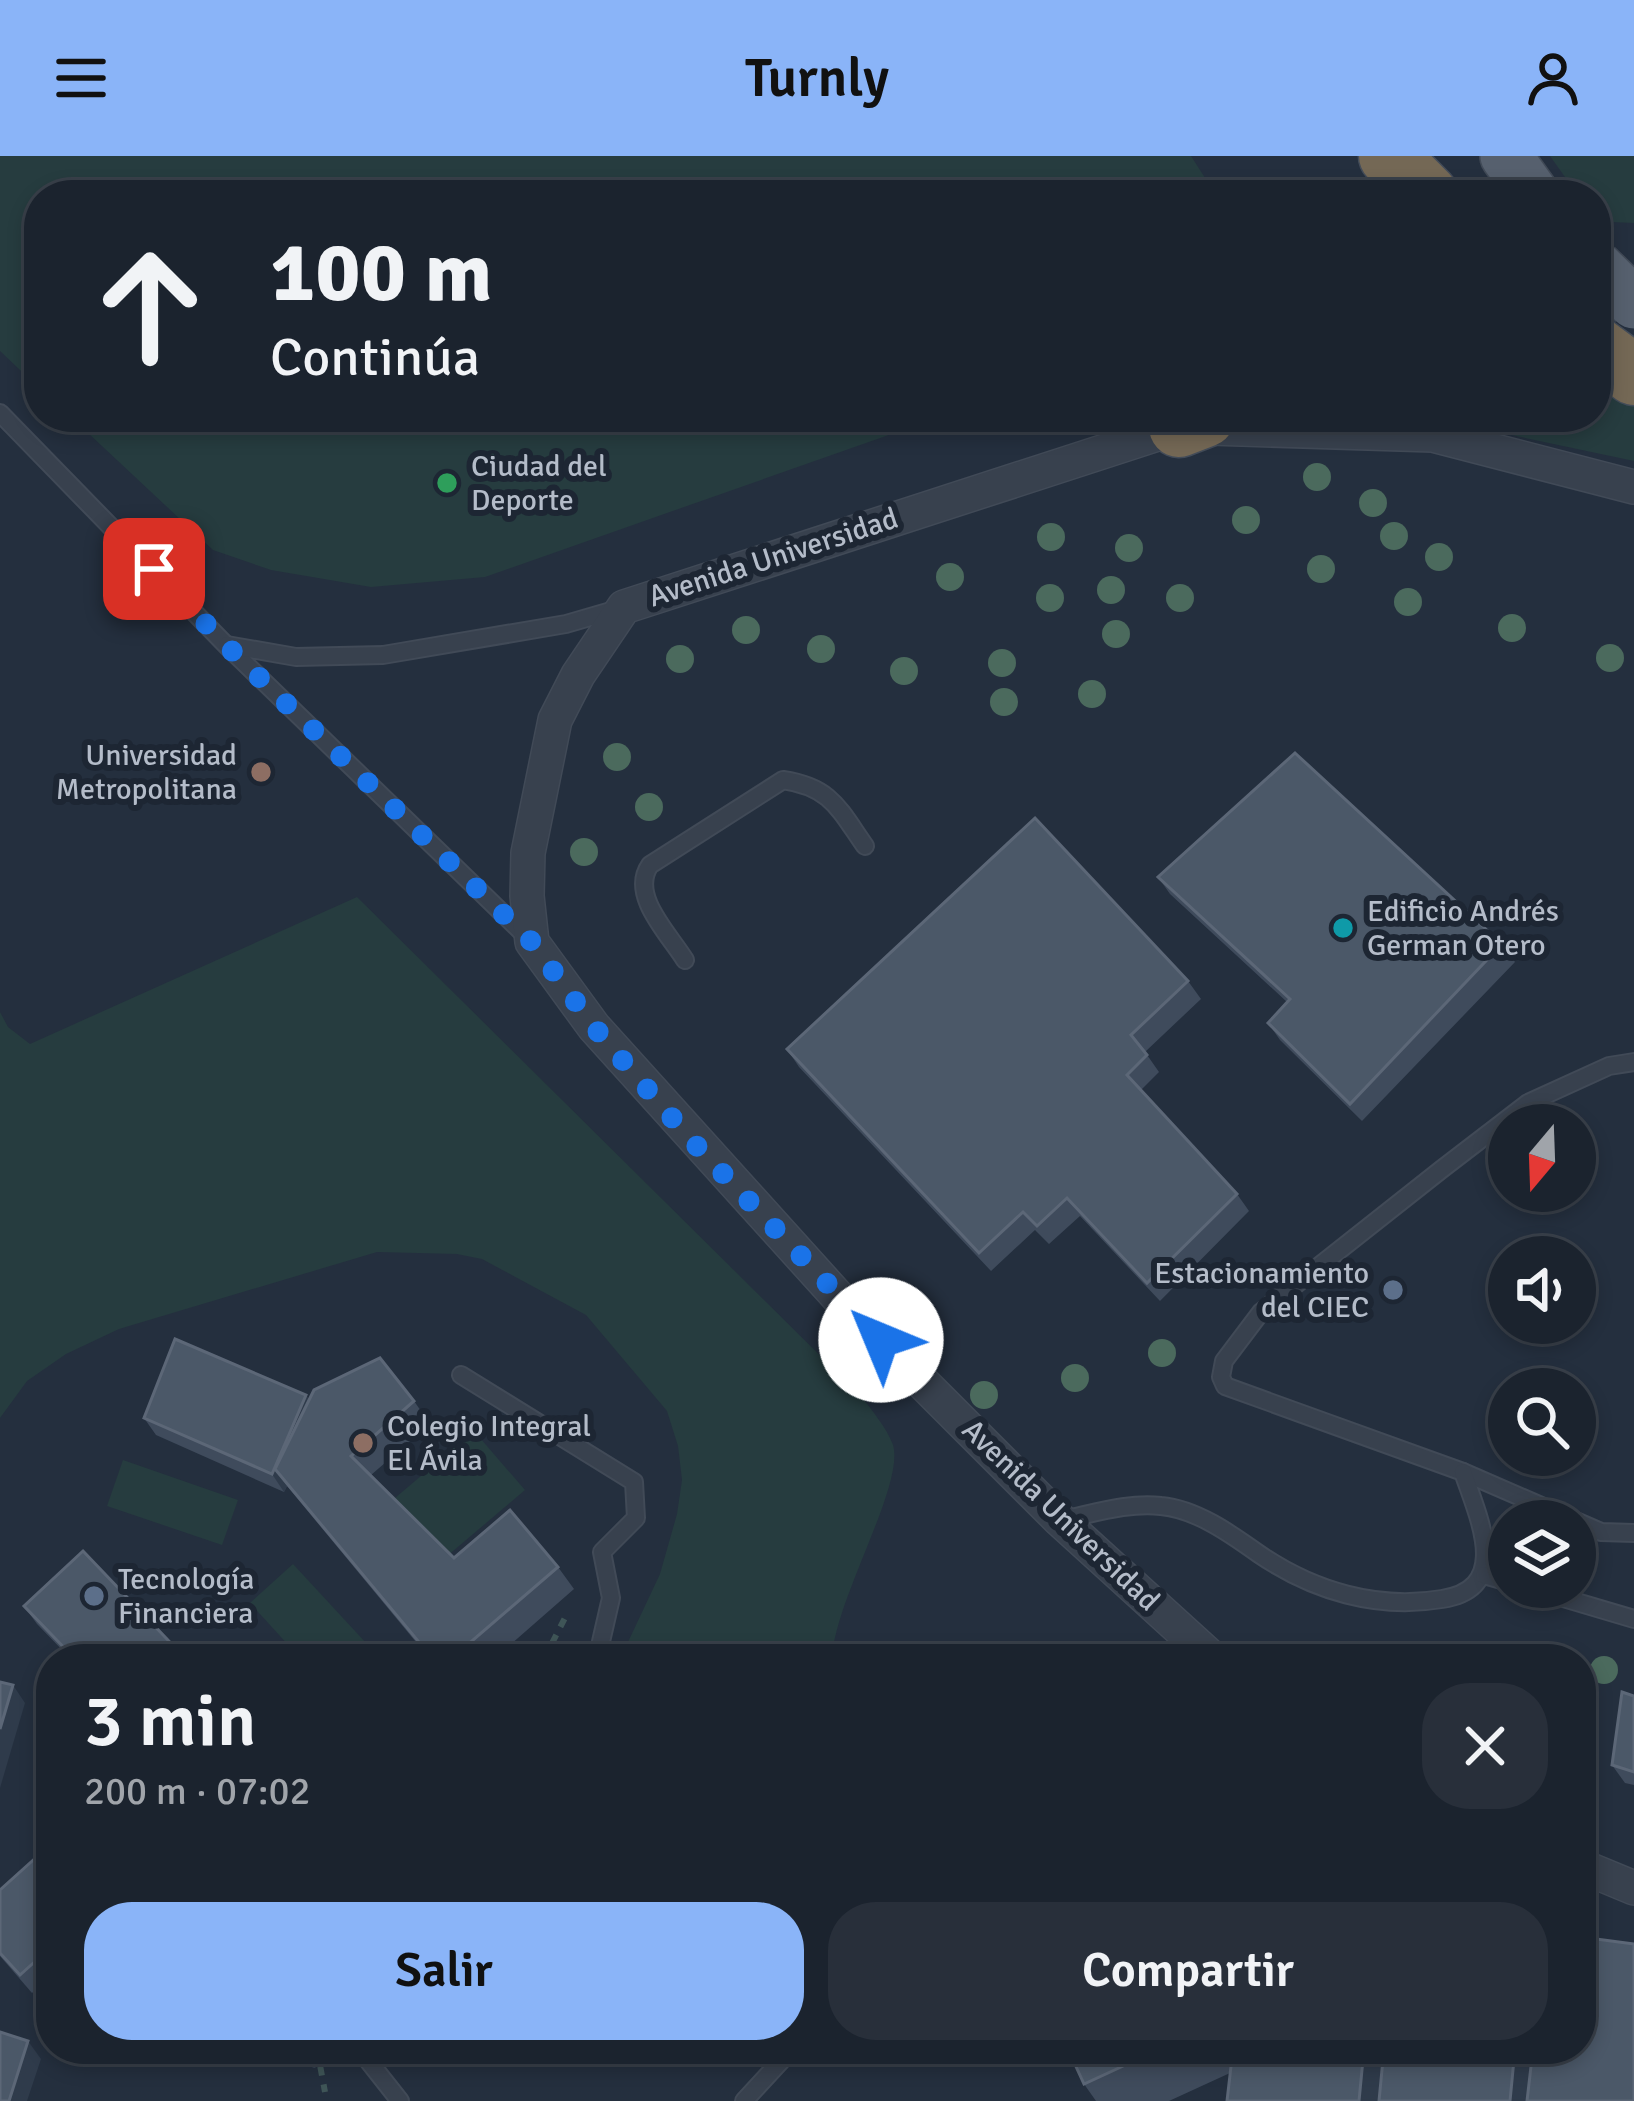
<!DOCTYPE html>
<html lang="es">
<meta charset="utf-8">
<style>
body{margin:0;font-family:Signika,sans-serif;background:#282f3a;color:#f1f3f6;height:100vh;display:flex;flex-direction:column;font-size:45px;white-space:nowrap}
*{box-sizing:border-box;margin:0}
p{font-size:39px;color:#a0a4aa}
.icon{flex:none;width:66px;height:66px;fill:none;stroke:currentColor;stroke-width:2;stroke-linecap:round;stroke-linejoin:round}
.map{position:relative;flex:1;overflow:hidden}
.sheet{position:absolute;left:36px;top:1488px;width:1560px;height:420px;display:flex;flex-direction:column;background:#1b232e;border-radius:48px;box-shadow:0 6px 18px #0003,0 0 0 3px #39404a}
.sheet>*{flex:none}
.top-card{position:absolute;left:24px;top:24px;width:1587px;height:252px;border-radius:48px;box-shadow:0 6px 18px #0003,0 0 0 3px #39404a;background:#1b232e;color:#f1f3f6;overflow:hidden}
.needle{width:78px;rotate:199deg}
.fabs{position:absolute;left:1488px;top:948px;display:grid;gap:24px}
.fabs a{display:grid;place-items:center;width:108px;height:108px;border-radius:50%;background:#1b232e;box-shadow:0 6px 18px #0003,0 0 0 3px #39404a;font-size:60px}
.pin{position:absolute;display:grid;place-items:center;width:102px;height:102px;color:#fff;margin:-51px;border-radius:24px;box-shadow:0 6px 18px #0006}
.me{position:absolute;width:132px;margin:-66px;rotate:315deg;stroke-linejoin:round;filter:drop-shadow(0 0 9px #0008)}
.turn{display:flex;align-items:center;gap:42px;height:252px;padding:0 48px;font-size:54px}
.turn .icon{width:156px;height:156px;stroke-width:2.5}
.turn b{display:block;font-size:84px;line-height:102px}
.round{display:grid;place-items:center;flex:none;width:126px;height:126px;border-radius:48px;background:#282f3a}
.summary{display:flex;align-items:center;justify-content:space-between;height:204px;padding:0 48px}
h1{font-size:72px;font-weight:600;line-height:90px}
.action{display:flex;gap:24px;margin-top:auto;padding:24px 48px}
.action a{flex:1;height:138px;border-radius:48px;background:#8ab4f8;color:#111;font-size:48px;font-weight:600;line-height:138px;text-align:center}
.action a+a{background:#282f3a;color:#f1f3f6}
header{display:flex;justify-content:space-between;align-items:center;height:156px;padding:0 48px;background:#8ab4f8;color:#111;font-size:54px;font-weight:600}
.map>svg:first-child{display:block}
.green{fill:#263c3f}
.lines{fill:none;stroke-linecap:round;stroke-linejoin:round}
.lane-casing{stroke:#414a57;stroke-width:20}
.street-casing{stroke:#414a57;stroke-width:36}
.primary-casing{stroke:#414a57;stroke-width:54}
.highway-casing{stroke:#434c59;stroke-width:63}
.path{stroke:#3f5557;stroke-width:6;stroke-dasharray:9 9;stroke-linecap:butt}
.lane{stroke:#38414e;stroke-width:16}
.street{stroke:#38414e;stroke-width:33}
.primary{stroke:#56606e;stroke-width:51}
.highway{stroke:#746855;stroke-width:60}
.primary-bridge-casing{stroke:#414a57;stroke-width:54;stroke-linecap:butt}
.primary-bridge{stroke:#56606e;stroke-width:51}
.tree{fill:#4b6a5d}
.wall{fill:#3f4b5c}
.shaded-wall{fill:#2f3b4b}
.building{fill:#4b5868;stroke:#5c6777;stroke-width:3}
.route{stroke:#1a73e8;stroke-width:21;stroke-dasharray:0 37.8}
.leisure-dot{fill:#2e9e5b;stroke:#1d2633;stroke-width:4.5}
.education-dot{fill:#8d6e63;stroke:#1d2633;stroke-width:4.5}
.culture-dot{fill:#0f9aa8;stroke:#1d2633;stroke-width:4.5}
.service-dot{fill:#5c6f8a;stroke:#1d2633;stroke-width:4.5}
.labels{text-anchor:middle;stroke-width:12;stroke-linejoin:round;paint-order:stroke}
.poi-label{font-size:30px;fill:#b4bcc9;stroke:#1d2633;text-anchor:start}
.street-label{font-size:30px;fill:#b4bcc9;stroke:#1d2633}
</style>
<header><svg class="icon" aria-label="menu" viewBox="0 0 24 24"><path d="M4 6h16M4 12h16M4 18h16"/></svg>Turnly<svg class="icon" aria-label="person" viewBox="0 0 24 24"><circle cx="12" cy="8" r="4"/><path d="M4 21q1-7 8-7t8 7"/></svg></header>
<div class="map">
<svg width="1634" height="1945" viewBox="0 0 1634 1945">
<rect width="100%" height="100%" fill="#242f3e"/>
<g class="green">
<path d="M0 0H1191L1216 39H39V232L0 195Z"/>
<path d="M1550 0H1634V67L1612 66 1596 53V39L1575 35Z"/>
<path d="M1596 182 1634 215V305L1488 274 1396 261H1596Z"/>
<path d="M71 261H940L485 421 371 431 271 414 213 394Z"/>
<path d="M357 741 862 1241C872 1255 887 1272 893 1289 905 1329 834 1445 832 1503H620L660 1418 677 1358 682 1324 678 1290 667 1255 586 1159 482 1103 457 1098 377 1096 119 1173 66 1198 27 1225 0 1262V856L8 871 30 888Z"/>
<path d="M474 1275 525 1334 446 1401 395 1342Z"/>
<path d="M123 1304 238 1344 222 1389 107 1350Z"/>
<path d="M293 1408 367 1488 350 1503H301L250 1447Z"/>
</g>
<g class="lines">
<g class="lane-casing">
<g id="lane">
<path d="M0 257 226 489 527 781"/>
<path d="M227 489 296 501 383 499 566 468 621 452"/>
<path d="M685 804C669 778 629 739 650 709L783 624C831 631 839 653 865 690"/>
<path d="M1634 906 1609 910 1528 947 1442 1013 1261 1156 1224 1205 1221 1221 1225 1230 1463 1316 1601 1376 1634 1377"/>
<path d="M461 1219 634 1326 636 1362 602 1396 611 1442 597 1503"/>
<path d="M1061 1364C1092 1358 1128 1346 1161 1350 1196 1353 1231 1378 1259 1398 1313 1435 1377 1454 1442 1443 1513 1432 1478 1361 1463 1316"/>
<path d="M1484 1419 1509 1426"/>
<path d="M1526 1431 1634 1463"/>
<path d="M359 1893 400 1945"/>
<path d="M744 1945 792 1893"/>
</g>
</g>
<g class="street-casing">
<g id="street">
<path d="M1213 1503 1060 1364 847 1151 594 871 532 786 527 740 528 697 555 564 578 519 624 451 1179 271 1433 279 1634 331"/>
<path d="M1581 1710 1634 1732"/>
</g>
</g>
<g class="primary-casing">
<path id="primary" d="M1506 0 1534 39"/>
</g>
<g class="highway-casing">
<g id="highway">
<path d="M1389 0 1428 39"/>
<path d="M1596 191 1634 219"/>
<path d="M1179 271 1205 261"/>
</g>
</g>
<g class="path">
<path d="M544 1503 568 1456"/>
<path d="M317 1893 325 1936"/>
</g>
<use href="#lane" class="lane"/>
<use href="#street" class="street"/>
<use href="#primary" class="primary"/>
<use href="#highway" class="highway"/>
<g class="primary-bridge-casing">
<path id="primary-bridge" d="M1596 110 1634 147"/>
</g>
<use href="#primary-bridge" class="primary-bridge"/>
</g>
<g class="tree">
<circle cx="1317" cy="321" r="14"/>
<circle cx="1373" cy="347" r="14"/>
<circle cx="1246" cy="364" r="14"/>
<circle cx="1394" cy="380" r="14"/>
<circle cx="1051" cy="381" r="14"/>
<circle cx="1129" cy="392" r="14"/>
<circle cx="1439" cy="401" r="14"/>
<circle cx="1321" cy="413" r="14"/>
<circle cx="950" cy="421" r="14"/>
<circle cx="1111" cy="434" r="14"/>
<circle cx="1050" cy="442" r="14"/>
<circle cx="1180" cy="442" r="14"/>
<circle cx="1408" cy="446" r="14"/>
<circle cx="1512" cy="472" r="14"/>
<circle cx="746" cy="474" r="14"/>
<circle cx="1116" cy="478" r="14"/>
<circle cx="821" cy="493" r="14"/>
<circle cx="1610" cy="502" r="14"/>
<circle cx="680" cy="503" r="14"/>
<circle cx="1002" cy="507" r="14"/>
<circle cx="904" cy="515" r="14"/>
<circle cx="1092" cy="538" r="14"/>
<circle cx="1004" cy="546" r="14"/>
<circle cx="617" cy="601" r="14"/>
<circle cx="649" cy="651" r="14"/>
<circle cx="584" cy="696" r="14"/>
<circle cx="1162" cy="1197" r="14"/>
<circle cx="1075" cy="1222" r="14"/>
<circle cx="984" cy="1239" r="14"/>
<circle cx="1604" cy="1514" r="14"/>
</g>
<g class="wall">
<path d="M1158 721 1502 788 1515 806 1362 965 1280 884 1268 867 1287 846 1170 738Z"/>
<path d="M1188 825 1201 843 1145 896 1159 916 1141 934 1237 1038 1249 1055 1160 1145 1080 1060 1049 1088 1035 1074 991 1115 799 911 787 893Z"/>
<path d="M309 1244 414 1245 430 1268 371 1319 454 1402 558 1411 574 1433 494 1503H430L287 1330 284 1336 156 1279 144 1262Z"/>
<path d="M24 1450 186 1503H71L37 1468Z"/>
<path d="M1634 1540V1629L1625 1627 1612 1609Z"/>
<path d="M51 1688V1820L32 1837 0 1800V1734Z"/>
<path d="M1581 1781 1634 1788V1945H1227L1230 1917 1169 1945H1096L1084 1928 1068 1893H1581Z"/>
<path d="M285 1893H328L315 1912 298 1907Z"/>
</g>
<g class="shaded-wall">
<path d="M306 1239 318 1256 275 1313 287 1330 284 1336 272 1318Z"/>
<path d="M13 1529 25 1547 0 1632V1573Z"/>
<path d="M28 1885 41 1903 27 1945H9Z"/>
<path d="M320 1893H328L315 1912 310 1906Z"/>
<path d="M1364 1893H1399L1393 1945H1359Z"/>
<path d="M1515 1893H1549L1544 1945H1510Z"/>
</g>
<g class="building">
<path d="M1295 597 1502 788 1350 948 1268 867 1290 843 1158 721Z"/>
<path d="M1035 662 1188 825 1131 879 1147 899 1127 919 1237 1038 1147 1127 1067 1042 1037 1070 1023 1056 979 1097 787 893Z"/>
<path d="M175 1183 306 1239 272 1318 144 1262Z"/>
<path d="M380 1202 414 1245 351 1300 454 1402 510 1354 558 1411 451 1503H433L275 1313 314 1234Z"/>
<path d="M83 1395 186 1503H75L24 1450Z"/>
<path d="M0 1526 13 1529 0 1573Z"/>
<path d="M1622 1536 1634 1540V1616L1612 1609Z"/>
<path d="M51 1688V1791L20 1819 0 1797V1734Z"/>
<path d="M1581 1781 1634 1788V1945H1527L1533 1893H1581Z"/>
<path d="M0 1876 28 1885 9 1945H0Z"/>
<path d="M286 1893H320L310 1906 293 1901Z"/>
<path d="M1068 1893H1160L1084 1928Z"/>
<path d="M1233 1893H1364L1359 1945H1227Z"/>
<path d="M1384 1893H1515L1510 1945H1379Z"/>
</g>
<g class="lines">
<path class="route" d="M154 413 226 489 532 786 594 871 692 985 881 1184"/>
</g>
<circle class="leisure-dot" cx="447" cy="327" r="12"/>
<g class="education-dot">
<circle cx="261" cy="616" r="12"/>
<circle cx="363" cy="1287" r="12"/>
</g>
<circle class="culture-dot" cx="1343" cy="772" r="12"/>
<g class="service-dot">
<circle cx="1393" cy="1134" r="12"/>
<circle cx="94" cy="1440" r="12"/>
</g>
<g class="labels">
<g class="poi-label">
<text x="471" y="320">Ciudad del<tspan x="471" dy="34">Deporte</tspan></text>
<text x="237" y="609" text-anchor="end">Universidad<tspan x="237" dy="34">Metropolitana</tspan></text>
<text x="1367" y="765">Edificio Andrés<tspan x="1367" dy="34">German Otero</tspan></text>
<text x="1369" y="1127" text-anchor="end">Estacionamiento<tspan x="1369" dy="34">del CIEC</tspan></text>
<text x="387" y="1280">Colegio Integral<tspan x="387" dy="34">El Ávila</tspan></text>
<text x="118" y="1433">Tecnología<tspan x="118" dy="34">Financiera</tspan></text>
</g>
<g class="street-label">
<text transform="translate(773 401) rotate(-18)" y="10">Avenida Universidad</text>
<text transform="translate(1061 1359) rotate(44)" y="10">Avenida Universidad</text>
</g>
</g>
</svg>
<div class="fabs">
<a><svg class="needle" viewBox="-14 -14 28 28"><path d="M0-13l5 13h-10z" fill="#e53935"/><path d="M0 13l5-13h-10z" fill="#a0a4aa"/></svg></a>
<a><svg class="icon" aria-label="sound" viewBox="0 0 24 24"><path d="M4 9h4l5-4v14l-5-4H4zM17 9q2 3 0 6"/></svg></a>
<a><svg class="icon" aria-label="search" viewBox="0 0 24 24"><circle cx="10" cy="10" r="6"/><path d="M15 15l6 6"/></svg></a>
<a><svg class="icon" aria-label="layers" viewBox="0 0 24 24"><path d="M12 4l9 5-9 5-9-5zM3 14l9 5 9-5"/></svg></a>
</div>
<div class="pin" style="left:154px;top:413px;background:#d93025"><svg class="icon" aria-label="arrive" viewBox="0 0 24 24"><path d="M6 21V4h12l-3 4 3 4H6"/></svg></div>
<svg class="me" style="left:881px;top:1184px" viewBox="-20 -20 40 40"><circle r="19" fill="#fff"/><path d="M0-13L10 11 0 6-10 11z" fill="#1a73e8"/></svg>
<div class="top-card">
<div class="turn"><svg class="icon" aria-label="ahead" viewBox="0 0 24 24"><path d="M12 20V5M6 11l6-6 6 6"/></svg><div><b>100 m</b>Continúa</div></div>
</div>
<section class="sheet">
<div class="summary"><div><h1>3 min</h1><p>200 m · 07:02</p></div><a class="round"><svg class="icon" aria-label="close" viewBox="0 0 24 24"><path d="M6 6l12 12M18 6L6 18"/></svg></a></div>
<div class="action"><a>Salir</a><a>Compartir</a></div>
</section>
</div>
